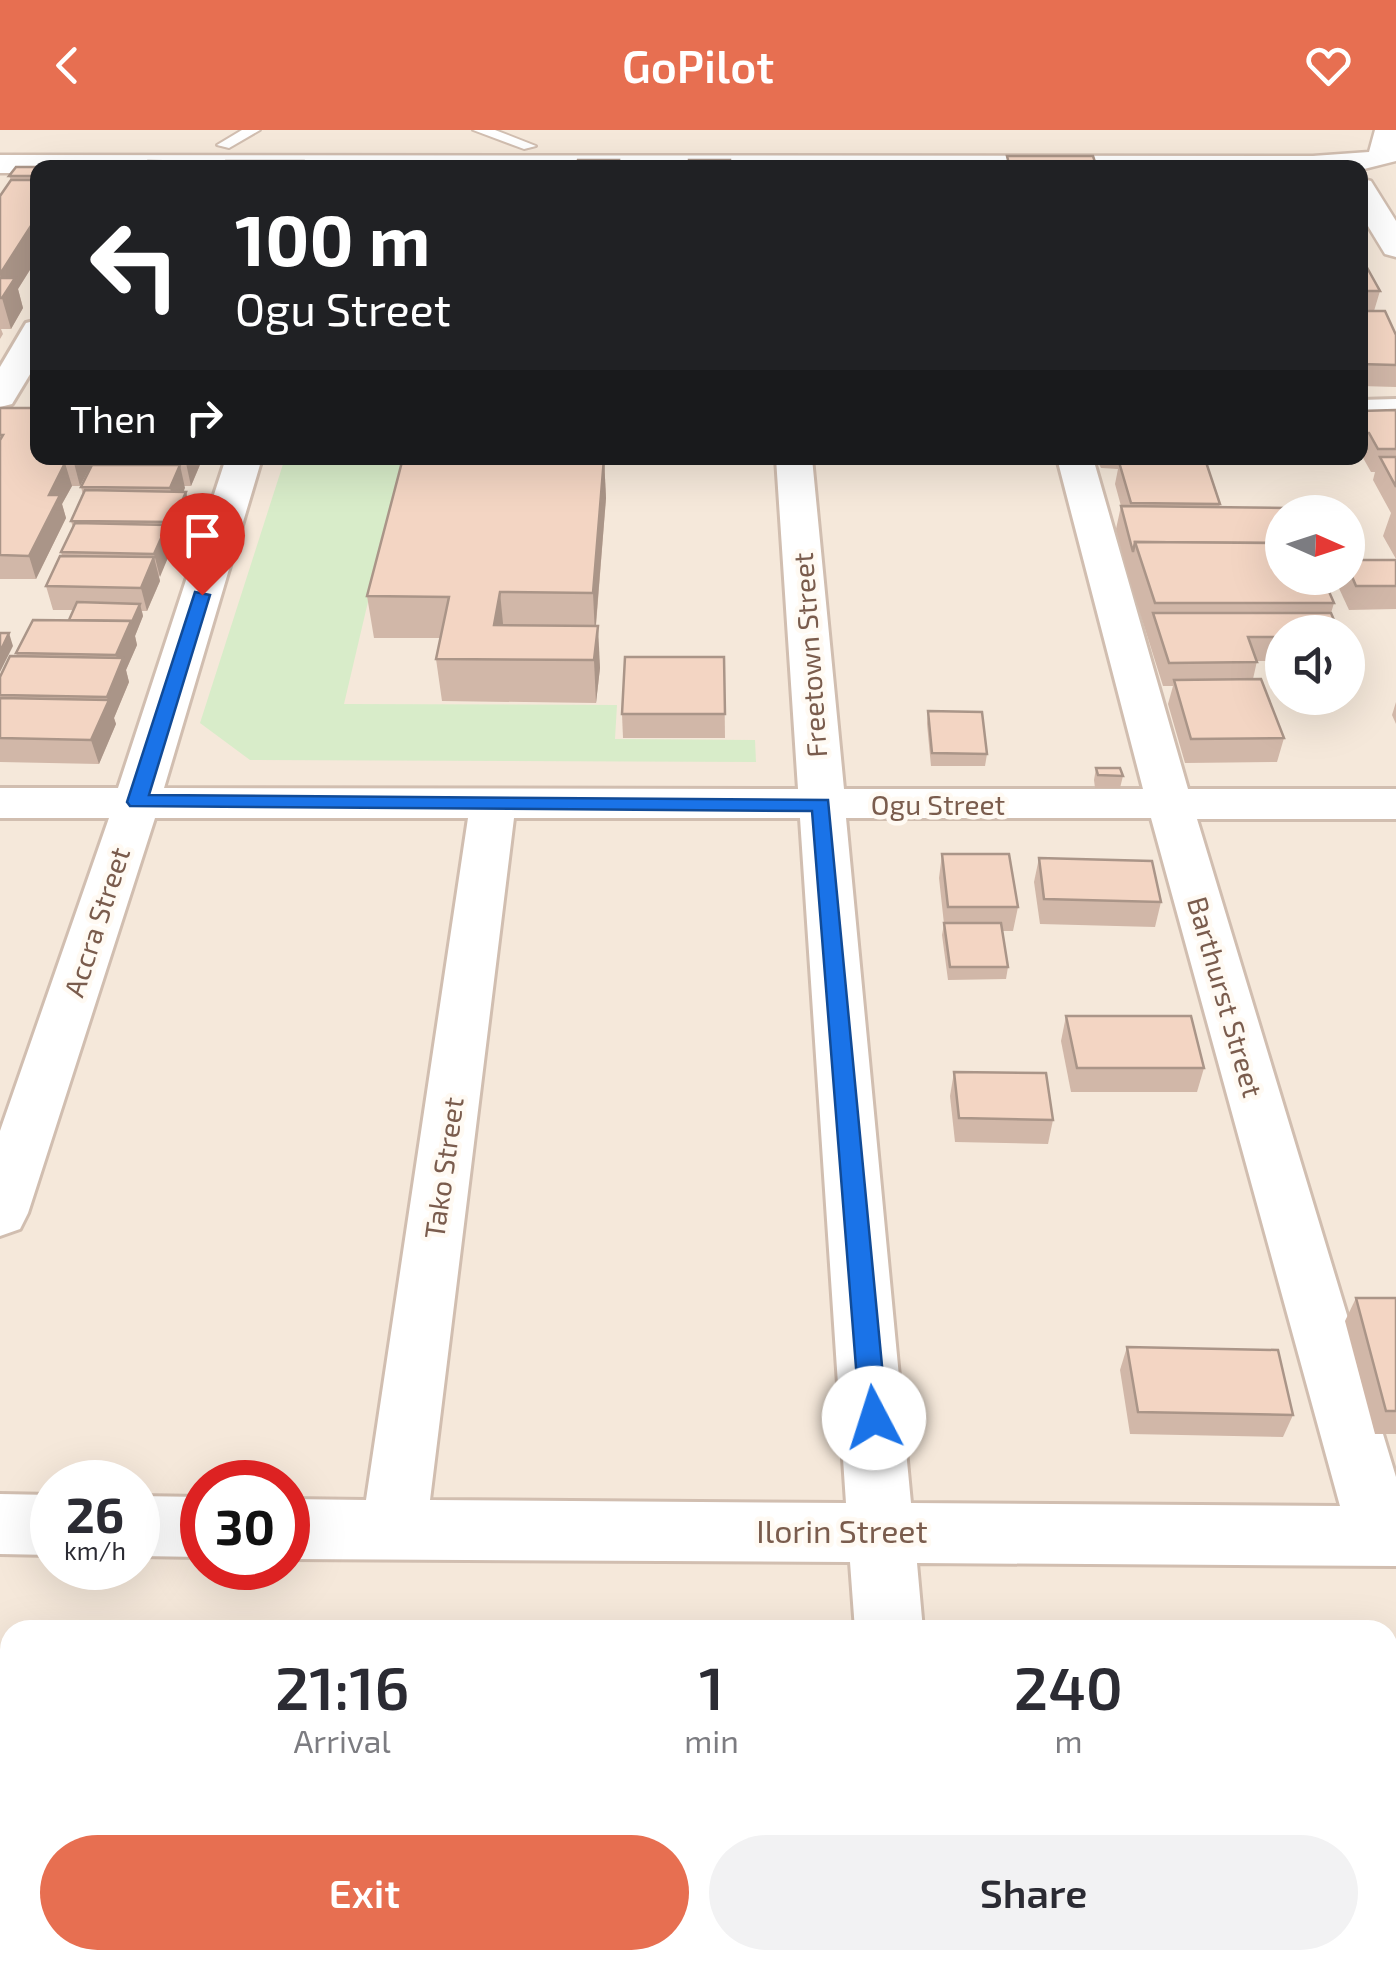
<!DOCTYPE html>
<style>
body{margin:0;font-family:"Exo 2",sans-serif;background:#f2f2f3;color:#2b2b33;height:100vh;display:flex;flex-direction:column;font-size:38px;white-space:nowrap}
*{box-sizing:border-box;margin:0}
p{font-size:32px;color:#7c7c81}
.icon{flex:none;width:55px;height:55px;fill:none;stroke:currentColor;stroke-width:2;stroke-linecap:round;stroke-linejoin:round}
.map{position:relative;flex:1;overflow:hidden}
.panel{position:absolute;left:0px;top:1490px;width:1398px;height:350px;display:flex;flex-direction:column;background:#fff;border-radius:30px 30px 0 0;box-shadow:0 10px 40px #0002}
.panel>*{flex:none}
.hud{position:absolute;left:30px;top:30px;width:1338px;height:305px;border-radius:20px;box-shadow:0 10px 40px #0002;background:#202124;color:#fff;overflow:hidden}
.needle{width:65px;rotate:93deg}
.tools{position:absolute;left:1265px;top:365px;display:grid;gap:20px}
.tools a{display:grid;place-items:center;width:100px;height:100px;border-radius:50%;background:#fff;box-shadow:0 10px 40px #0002;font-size:50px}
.speed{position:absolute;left:30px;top:1330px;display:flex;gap:20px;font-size:50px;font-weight:700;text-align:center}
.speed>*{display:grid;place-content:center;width:130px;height:130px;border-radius:50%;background:#fff;box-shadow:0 10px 40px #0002;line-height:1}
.speed small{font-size:25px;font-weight:400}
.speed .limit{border:15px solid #d22;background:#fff;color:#111}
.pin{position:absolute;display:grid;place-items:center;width:85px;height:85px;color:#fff;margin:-102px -42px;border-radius:50% 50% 50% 0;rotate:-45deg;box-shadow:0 0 10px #0007}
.pin .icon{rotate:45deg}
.me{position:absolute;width:110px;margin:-55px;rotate:355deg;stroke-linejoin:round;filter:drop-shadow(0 0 8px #0008)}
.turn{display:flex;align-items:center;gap:35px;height:210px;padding:0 40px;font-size:45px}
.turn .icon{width:130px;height:130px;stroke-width:2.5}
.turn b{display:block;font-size:70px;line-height:85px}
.then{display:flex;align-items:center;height:95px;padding:0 40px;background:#0003;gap:20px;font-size:38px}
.eta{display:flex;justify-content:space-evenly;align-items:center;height:170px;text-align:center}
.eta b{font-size:60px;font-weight:600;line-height:70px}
.button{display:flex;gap:20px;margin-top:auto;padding:20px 40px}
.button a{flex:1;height:115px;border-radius:60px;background:#e76f51;color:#fff;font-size:40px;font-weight:600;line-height:115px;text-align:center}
.button a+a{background:#f2f2f3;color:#2b2b33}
header{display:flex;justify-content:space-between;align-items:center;height:130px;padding:0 40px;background:#e76f51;color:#fff;font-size:45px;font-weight:600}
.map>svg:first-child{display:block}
.residential{fill:#f5e8da;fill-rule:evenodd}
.green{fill:#d8ecc9}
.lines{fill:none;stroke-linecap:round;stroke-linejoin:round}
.service-casing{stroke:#d1beb0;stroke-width:4}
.minor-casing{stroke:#d1beb0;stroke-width:6}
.tertiary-casing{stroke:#d1beb0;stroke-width:5}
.service{fill:#fff;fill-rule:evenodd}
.minor{fill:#fff;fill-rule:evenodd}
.tertiary{fill:#fff;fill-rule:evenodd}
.wall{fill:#d1b7a8}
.shaded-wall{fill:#aa9588}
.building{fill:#f3d5c3;stroke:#aa9588;stroke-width:2.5}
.route{fill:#1a73e8;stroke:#114b97;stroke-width:2.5}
.labels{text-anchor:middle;stroke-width:9;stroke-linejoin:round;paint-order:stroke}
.street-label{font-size:28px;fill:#7a5c4d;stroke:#fffaf3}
.near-street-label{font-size:32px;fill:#7a5c4d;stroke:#fffaf3}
</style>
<header><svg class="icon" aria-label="back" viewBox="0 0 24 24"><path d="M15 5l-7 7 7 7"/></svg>GoPilot<svg class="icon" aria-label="heart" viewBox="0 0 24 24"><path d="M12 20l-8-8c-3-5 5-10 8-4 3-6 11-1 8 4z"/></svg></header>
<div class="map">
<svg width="1396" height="1840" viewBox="0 0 1396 1840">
<rect width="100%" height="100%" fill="#fdf6ec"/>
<path class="residential" d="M0 0H1396V1840H0ZM38 38H1360V328H38ZM1282 382H1348V448H1282ZM1282 502H1348V568H1282ZM52 1352H138V1438H52ZM202 1352H288V1438H202ZM10 1500H1388V1830H10Z"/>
<path class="green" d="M285 328H449L446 343 398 344 344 574 617 575 615 609 755 610 756 632 250 630 200 593Z"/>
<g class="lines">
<g class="service-casing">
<g id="service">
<path d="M242 0H260L229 18 217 15Z"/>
<path d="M473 0H495L536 16 524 19Z"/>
<path d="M1388 1799H1396V1839L1372 1830H1388Z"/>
</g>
</g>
<g class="minor-casing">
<g id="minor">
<path d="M38 190V231L12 274 0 277V237L26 193Z"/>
<path d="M1396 269V291L1360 292V270Z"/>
<path d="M226 328H262L164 658 798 659 776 328H812L844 659H1143L1057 328H1093L1188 659H1396V689H1197L1396 1347V1436L917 1433 923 1500H855L850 1432 288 1429V1369L366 1370 468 688H155L28 1083 20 1099 0 1106V1001L109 688H0V658H118ZM514 688H800L846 1373 430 1370ZM846 688H1151L1340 1376 911 1373Z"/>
<path d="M0 1364 52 1365V1425L0 1424Z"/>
<path d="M138 1366 202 1367V1427L138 1426Z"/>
<path d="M867 1830H945L946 1840H868Z"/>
</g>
</g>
<g class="tertiary-casing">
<g id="tertiary">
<path d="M1375 0H1396V31L1360 40 38 38V43H0V25L1313 26 1369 22Z"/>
<path d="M1360 48 1371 51 1396 91V127L1385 124 1360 83Z"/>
</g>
</g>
<use href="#service" class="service"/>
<use href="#minor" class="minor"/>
<use href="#tertiary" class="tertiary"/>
</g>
<g class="wall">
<path d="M38 38V127L18 159 23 178 11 199H1L3 204 0 209V65L11 50 9 46Z"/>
<path d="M1360 125 1380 161 1374 181 1396 205V257L1360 256Z"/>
<path d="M38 226V251L33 235Z"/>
<path d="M0 278 38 328H93L94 330 80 356H72L62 374 66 388 36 449H0Z"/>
<path d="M1396 280V429L1383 406 1391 383 1373 350 1375 342H1371L1362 326H1360V281Z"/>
<path d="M100 328H201L202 330 191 356H184V362H186L191 385 179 415H172V418L159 447 160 451 147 481H142L143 486 135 506 137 515 126 540 129 552 114 588 116 594 99 634 0 632V547L17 526 16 523 69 490 74 480H53L46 456 62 426 61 422 73 398 71 391 83 365 81 357 99 335 98 332Z"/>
<path d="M604 328 606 368 596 496 600 538 596 573 442 571 436 529 441 508H374L367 466Z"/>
<path d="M1096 328H1196L1195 332 1220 374 1219 377 1282 382 1334 473 1331 483 1282 502V531H1257L1253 549 1284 608 1277 632 1185 633 1168 574 1173 556H1163L1128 445 1116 399 1121 376 1115 354 1118 339 1101 338Z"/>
<path d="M1348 430H1396V479L1349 480 1337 454 1339 448H1348Z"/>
<path d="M1348 523 1354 537 1348 556Z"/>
<path d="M724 527 725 608H623L622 584Z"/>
<path d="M1396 572V594L1392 585Z"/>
<path d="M928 581 987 624 985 636H931L927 594Z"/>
<path d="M1096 638 1123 646 1120 658H1095L1094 650Z"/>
<path d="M942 724 1018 777 1013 801H1002L1008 837 1006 849 948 850 942 805 944 794 939 748Z"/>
<path d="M1039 728 1161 772 1155 797 1040 794 1034 752Z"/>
<path d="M1066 886 1204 938 1197 962H1071L1061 911Z"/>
<path d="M954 942 1053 990 1048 1014 955 1012 950 966Z"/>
<path d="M1356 1168H1396V1304H1375L1345 1191Z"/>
<path d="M1127 1217 1293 1285 1283 1307 1130 1304 1120 1240Z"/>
<path d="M1022 1830H1218L1220 1840H1023Z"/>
</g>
<g class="shaded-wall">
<path d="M38 85V127L18 159 23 178 11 199 2 168 0 144Z"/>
<path d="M77 328H93L94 330 80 356 74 333Z"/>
<path d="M188 328H201L202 330 191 356 186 333Z"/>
<path d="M604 328 606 368 595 505 593 463Z"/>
<path d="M65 333 72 356 62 374 66 388 36 449 29 426 49 365Z"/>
<path d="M180 335 185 358 176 380 170 358Z"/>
<path d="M186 362 191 385 179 415 173 392Z"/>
<path d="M167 395 172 418 160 447 154 424Z"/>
<path d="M154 427 160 451 147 481 141 458Z"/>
<path d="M500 462 504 504 494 495Z"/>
<path d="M140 474 143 486 135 506 137 515 126 540 129 552 114 588 116 594 99 634 91 610 108 572 107 567 119 537 116 525Z"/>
<path d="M598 496 600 538 596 573 594 530Z"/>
<path d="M9 503 13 516 0 542V522Z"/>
</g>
<g class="building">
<path d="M1007 26H1093L1097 38H1010Z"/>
<path d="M578 30H619L618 38H577Z"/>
<rect x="689" y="30" width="41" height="8"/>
<path d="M148 31 209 32 206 38H144Z"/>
<path d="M226 31H303L300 38H223Z"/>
<path d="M828 34H921L922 38H828Z"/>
<path d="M16 37H99L38 38V46H9Z"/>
<path d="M11 50H38V85L0 144V66Z"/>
<path d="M1360 125 1380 161H1360Z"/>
<path d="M0 148H15L2 168H0Z"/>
<path d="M1360 181H1385L1396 205V235L1360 234Z"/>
<path d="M0 278H38V328H77L74 333H65L49 365H60L29 426 0 425V310L3 305H0Z"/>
<path d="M1396 280V319H1378L1369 303H1360V281Z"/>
<path d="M1380 327H1396V357Z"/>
<path d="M100 328H188L186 333 98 332Z"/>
<path d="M403 328H604L593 463 500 462 494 495 598 496 594 530 436 529 449 467 367 466Z"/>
<path d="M1119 332H1206L1220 374 1131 373Z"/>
<path d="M92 335H180L170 358 81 357Z"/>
<path d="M85 360 186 362 173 392 71 391Z"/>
<path d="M1121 376 1287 378 1289 382H1282V413L1135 412 1133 422Z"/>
<path d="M75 393 167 395 154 424 61 422Z"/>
<path d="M1135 412 1282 413V448H1323L1334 473H1155Z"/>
<path d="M60 426 154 427 141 458 46 456Z"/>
<path d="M1348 430H1396V456H1356L1348 437Z"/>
<path d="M77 472 140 474 131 494V491L69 490Z"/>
<path d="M1153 483H1331L1339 502H1282V507H1248L1257 532 1169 533Z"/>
<path d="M33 490 131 491 116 525 16 523Z"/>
<path d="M0 503H9L0 522Z"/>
<path d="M1348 523 1354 537H1348Z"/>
<path d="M10 526 123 528 107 567 0 565V547Z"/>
<path d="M625 527H724L725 584H622Z"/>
<path d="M1261 549 1284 608 1191 609 1174 550Z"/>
<path d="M0 568 109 570 91 610 0 608Z"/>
<path d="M928 581 982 582 987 624 932 623Z"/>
<path d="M1096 638H1120L1123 646 1098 645Z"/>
<path d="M942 724H1009L1018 777H948Z"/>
<path d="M1039 728 1152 731 1161 772 1044 769Z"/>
<path d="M944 793H1001L1008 837H950Z"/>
<path d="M1066 886H1191L1204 938H1077Z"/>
<path d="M954 942 1046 943 1053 990 959 988Z"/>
<path d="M1356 1168H1396V1281H1386Z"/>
<path d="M1127 1217 1278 1220 1293 1285 1138 1282Z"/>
<path d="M1035 1830H1218L1220 1840H1037Z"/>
</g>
<path class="route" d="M195 462 210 465 149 665 828 670 887 1288 883 1296H864L860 1288 812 681 130 676 127 672Z"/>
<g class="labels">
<g class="street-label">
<text transform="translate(810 525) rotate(-94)" y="10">Freetown Street</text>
<text x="938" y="685">Ogu Street</text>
<text transform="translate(97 792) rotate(-72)" y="10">Accra Street</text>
<text transform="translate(1225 867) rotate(74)" y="10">Barthurst Street</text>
<text transform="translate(444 1038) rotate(-82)" y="10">Tako Street</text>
</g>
<g class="near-street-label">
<text x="842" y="1413">Ilorin Street</text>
</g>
</g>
</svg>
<div class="tools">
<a><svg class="needle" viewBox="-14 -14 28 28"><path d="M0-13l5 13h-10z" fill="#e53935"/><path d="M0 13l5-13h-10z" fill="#7c7c81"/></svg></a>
<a><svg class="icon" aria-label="sound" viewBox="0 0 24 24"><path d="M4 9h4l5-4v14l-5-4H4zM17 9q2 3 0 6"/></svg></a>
</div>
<div class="speed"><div>26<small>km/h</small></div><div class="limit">30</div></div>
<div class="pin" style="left:202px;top:465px;background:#d93025"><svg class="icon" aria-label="arrive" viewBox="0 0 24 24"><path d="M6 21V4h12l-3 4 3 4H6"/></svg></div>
<svg class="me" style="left:874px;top:1288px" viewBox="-20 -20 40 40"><circle r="19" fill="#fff"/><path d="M0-13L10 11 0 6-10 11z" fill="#1a73e8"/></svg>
<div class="hud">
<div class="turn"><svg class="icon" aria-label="left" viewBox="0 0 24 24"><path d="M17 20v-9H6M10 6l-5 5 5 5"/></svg><div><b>100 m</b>Ogu Street</div></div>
<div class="then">Then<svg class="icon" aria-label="right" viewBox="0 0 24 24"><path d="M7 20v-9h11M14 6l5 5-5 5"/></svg></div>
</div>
<section class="panel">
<div class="eta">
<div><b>21:16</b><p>Arrival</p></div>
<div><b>1</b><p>min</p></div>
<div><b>240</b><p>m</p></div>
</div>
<div class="button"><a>Exit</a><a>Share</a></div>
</section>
</div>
